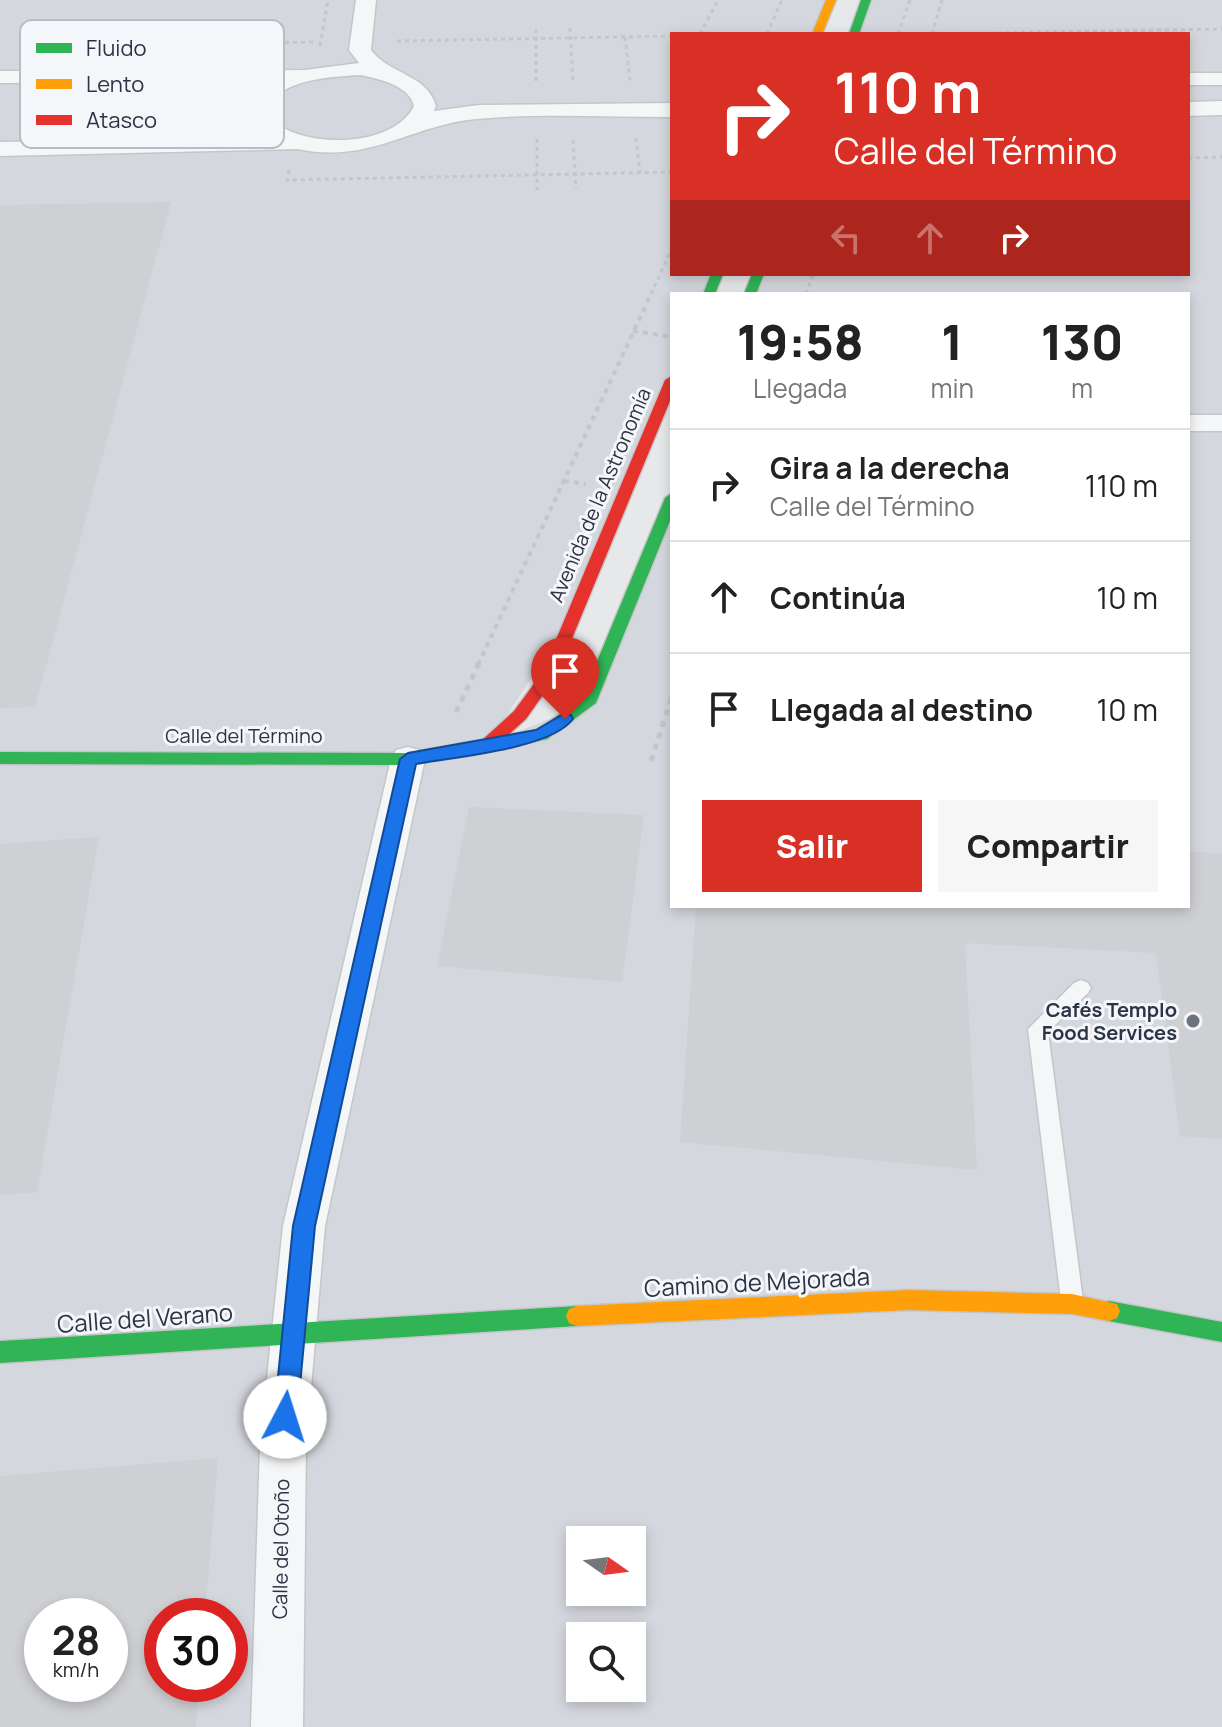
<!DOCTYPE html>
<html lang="es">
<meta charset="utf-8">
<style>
body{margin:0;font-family:Manrope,sans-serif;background:#f6f6f6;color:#222;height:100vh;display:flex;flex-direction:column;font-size:30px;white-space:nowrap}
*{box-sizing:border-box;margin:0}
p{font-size:26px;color:#767676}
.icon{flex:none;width:44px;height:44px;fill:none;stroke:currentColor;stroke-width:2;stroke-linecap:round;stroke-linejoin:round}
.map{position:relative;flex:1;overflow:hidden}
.drawer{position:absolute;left:670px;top:292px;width:520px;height:616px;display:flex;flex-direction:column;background:#fff;border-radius:0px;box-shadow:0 4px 12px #0003}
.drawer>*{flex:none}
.guide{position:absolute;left:670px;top:32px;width:520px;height:244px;border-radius:0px;box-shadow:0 4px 12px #0003;background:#d93025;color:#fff;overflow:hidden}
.needle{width:52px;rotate:104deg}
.tools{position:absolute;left:566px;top:1526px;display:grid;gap:16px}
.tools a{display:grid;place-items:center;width:80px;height:80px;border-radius:0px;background:#fff;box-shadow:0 4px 12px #0003;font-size:40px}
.speed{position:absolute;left:24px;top:1598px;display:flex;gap:16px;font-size:40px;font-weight:700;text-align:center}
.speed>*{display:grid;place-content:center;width:104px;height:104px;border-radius:50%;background:#fff;box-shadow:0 4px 12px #0003;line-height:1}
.speed small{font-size:20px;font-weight:400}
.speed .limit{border:12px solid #d22;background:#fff;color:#111}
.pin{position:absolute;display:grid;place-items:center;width:68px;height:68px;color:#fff;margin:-82px -34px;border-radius:50% 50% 50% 0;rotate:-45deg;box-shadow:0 0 8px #0007}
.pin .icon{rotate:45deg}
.me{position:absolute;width:88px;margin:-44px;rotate:5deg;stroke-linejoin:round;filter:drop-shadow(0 0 6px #0008)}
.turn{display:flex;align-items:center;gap:28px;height:168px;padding:0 32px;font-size:36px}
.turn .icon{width:104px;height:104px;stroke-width:2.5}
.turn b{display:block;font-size:56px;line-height:68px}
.lanes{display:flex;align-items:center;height:76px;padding:0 32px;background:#0003;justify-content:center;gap:40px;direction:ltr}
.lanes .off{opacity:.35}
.eta{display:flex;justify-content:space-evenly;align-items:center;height:136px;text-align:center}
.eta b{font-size:48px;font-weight:800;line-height:56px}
.button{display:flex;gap:16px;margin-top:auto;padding:16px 32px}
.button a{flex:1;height:92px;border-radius:0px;background:#d93025;color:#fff;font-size:32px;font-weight:800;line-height:92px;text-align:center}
.button a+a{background:#f6f6f6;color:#222}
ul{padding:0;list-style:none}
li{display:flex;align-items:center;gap:24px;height:112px;padding:0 32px;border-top:2px solid #e0e0e0}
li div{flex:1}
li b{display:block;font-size:30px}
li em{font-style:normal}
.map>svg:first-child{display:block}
.built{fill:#d4d7dd;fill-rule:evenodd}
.building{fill:#ced0d3;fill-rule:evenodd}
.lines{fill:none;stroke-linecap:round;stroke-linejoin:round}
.lane-casing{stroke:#c4c6c8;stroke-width:3}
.street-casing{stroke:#c4c6c8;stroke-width:3}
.fast-casing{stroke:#c4c6c8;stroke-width:3}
.slow-casing{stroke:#c4c6c8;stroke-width:3}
.jam-casing{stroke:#c4c6c8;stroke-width:3}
.path-far2{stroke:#c5c6ca;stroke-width:3;stroke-dasharray:4 4;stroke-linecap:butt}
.path-far1{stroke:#c5c6ca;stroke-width:4;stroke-dasharray:5 5;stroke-linecap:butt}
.path{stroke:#c5c6ca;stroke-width:5;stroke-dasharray:6 6;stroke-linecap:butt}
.lane{fill:#f5f6f7;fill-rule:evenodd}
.street{fill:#f5f6f7;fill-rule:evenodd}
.fast{fill:#30b455;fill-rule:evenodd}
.slow{fill:#ff9f0a;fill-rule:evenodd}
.jam{fill:#e5322d;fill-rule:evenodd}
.route{fill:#1a73e8;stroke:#114b97;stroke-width:2}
.poi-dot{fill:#6c737f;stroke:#f4f6f9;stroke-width:3}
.labels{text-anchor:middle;stroke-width:6;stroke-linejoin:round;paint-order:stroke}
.street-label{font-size:20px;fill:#2b3445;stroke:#f4f6f9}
.poi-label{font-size:20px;font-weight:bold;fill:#2b3445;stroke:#f4f6f9;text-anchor:end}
.near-street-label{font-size:24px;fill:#2b3445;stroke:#f4f6f9}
.key{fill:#f4f6f9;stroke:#b8bcc3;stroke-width:2}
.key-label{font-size:22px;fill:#2b3445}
</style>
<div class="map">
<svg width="1222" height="1727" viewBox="0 0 1222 1727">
<rect width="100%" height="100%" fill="#e6e8ea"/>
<path class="built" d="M0 0H831L817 34H672V274H717L709 294H672V380L574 613 488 744 588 703 672 498V906H1188V294H750L758 274H1188V34H854L866 0H1222V1727H0ZM580 1540H632V1592H580ZM42 1616H110V1684H42ZM162 1616H230V1684H162ZM580 1636H632V1688H580Z"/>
<g class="building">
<path d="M171 202 35 707 0 708V205Z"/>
<path d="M469 807 644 815 622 982 437 966Z"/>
<path d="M99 837 37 1192 0 1195V844Z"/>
<path d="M1188 851 1222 854V1139L1180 1136 1156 953 965 943 977 1170 680 1142 696 906H1188Z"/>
<path d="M218 1458 205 1616H162V1684H199L196 1727H0V1476ZM42 1616H110V1684H42Z"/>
</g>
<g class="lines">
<g class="lane-casing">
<path id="lane" d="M1081 980 1088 983 1091 988 1088 993 1048 1032 1083 1301 1080 1308 1072 1311 1064 1308 1061 1301 1028 1029 1074 983Z"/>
</g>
<g class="street-casing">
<g id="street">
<path d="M356 0H376L371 50C390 75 427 74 436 106L434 111 479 105 672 103V117C609 117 538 113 476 119 408 126 370 164 297 149L0 156V142L264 137 248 120C245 102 255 91 270 82L0 83V71L305 70 359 63 349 50ZM360 75C379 79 409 85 414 106 393 149 302 149 271 119L270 103C289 78 331 77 360 75Z"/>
<rect x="1188" y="73" width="34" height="12"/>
<path d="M1222 101V115L1188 116V102Z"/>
<rect x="1188" y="415" width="34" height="16"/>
<path d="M408 747 420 750 425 759 325 1226 306 1445 303 1727H251L260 1445 283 1226 391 759 396 750Z"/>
</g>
</g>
<g class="fast-casing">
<g id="fast">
<path d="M861 0H871L859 34H849Z"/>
<path d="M711 274H723L715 294H703Z"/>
<path d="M752 274H764L756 294H744Z"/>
<path d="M672 493V516L596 703 547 739 408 765 0 764V752L408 753 536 730 581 700 665 498Z"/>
<path d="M1109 1301 1222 1322V1342L1109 1321 1101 1318 1098 1311 1101 1304Z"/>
<path d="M577 1306 585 1309 588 1316 585 1323 577 1326 0 1363V1341Z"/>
</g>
</g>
<g class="slow-casing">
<g id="slow">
<path d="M826 0H836L822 34H812Z"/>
<path d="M909 1290 1072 1294 1117 1304 1120 1311 1117 1318 1109 1321 1072 1314 909 1310 577 1326 569 1323 566 1316 569 1309 577 1306Z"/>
</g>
</g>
<g class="jam-casing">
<path id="jam" d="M672 376V396L557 675 526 719 493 749H481L479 745 481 741 514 711 542 673 665 380Z"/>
</g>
<g class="path-far2">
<path d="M570 28 573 83"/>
<path d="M536 29V84"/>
<path d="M700 34 718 0"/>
<path d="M767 34 782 0"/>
<path d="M898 34 910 0"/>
<path d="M925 34 1222 29"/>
<path d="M932 34 942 0"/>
<path d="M625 37 630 80"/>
<path d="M397 41 672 36"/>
<path d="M245 43 315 42"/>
<path d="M320 46 328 0"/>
<path d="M636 138 640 173"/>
<path d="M537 139V190"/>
<path d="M573 140 576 189"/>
<path d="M1188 158 1222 157"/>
<path d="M289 170 287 180 672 172"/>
<path d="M651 294 672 248"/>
<path d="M806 294 813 274"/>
</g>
<g class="path-far1">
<path d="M633 331 672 337"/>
<path d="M564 481 586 484"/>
<path d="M478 665 652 292"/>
</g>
<g class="path">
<path d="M456 712 479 663"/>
<path d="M651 761 672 696"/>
</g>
<use href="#lane" class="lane"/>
<use href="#street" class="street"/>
<use href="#fast" class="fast"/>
<use href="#slow" class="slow"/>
<use href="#jam" class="jam"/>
</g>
<path class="route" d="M565 713 571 715 573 719C551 749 454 757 416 764L315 1226 297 1417 293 1425 285 1428 277 1425 274 1417 293 1226 400 759 408 753 536 730Z"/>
<circle class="poi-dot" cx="1193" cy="1021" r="8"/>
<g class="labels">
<g class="street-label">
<text transform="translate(600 495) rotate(-67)" y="7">Avenida de la Astronomía</text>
<text x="244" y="743">Calle del Término</text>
<text transform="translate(281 1549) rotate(-89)" y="7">Calle del Otoño</text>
</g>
<g class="poi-label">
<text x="1177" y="1017">Cafés Templo<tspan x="1177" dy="23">Food Services</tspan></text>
</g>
<g class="near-street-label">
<text transform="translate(757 1283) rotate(-3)" y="8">Camino de Mejorada</text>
<text transform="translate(145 1319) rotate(-4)" y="8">Calle del Verano</text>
</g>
</g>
<rect x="20" y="20" width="264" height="128" rx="12" class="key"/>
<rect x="36" y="43" width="36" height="10" fill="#30b455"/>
<rect x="36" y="79" width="36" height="10" fill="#ff9f0a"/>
<rect x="36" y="115" width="36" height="10" fill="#e5322d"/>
<g class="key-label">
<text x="86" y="56">Fluido</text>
<text x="86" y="92">Lento</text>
<text x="86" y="128">Atasco</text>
</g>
</svg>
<div class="tools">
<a><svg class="needle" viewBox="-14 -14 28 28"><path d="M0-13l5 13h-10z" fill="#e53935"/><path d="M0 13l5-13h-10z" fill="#767676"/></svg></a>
<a><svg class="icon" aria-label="search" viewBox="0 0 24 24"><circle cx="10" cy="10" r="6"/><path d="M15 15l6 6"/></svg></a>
</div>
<div class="speed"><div>28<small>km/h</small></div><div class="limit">30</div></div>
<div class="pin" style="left:565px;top:719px;background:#d93025"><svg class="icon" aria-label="arrive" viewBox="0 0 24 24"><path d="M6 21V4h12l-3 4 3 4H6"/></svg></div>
<svg class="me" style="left:285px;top:1417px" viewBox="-20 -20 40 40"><circle r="19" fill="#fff"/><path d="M0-13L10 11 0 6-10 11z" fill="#1a73e8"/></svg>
<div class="guide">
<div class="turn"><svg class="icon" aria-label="right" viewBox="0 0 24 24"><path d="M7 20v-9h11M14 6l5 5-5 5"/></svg><div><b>110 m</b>Calle del Término</div></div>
<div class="lanes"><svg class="icon off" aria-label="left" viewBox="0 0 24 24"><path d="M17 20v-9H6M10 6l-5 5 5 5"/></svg><svg class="icon off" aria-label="ahead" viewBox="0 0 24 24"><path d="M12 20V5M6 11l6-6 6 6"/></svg><svg class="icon" aria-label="right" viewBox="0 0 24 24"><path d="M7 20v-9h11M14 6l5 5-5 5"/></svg></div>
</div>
<section class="drawer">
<div class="eta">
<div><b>19:58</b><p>Llegada</p></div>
<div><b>1</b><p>min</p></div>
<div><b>130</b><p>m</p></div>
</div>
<ul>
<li><svg class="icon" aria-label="right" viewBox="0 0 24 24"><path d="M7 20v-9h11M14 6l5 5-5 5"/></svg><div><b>Gira a la derecha</b><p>Calle del Término</p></div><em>110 m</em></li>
<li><svg class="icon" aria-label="ahead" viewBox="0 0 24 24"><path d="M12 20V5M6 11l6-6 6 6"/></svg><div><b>Continúa</b></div><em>10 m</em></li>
<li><svg class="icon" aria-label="arrive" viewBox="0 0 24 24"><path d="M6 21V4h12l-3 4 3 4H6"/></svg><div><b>Llegada al destino</b></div><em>10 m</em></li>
</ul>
<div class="button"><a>Salir</a><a>Compartir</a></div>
</section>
</div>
